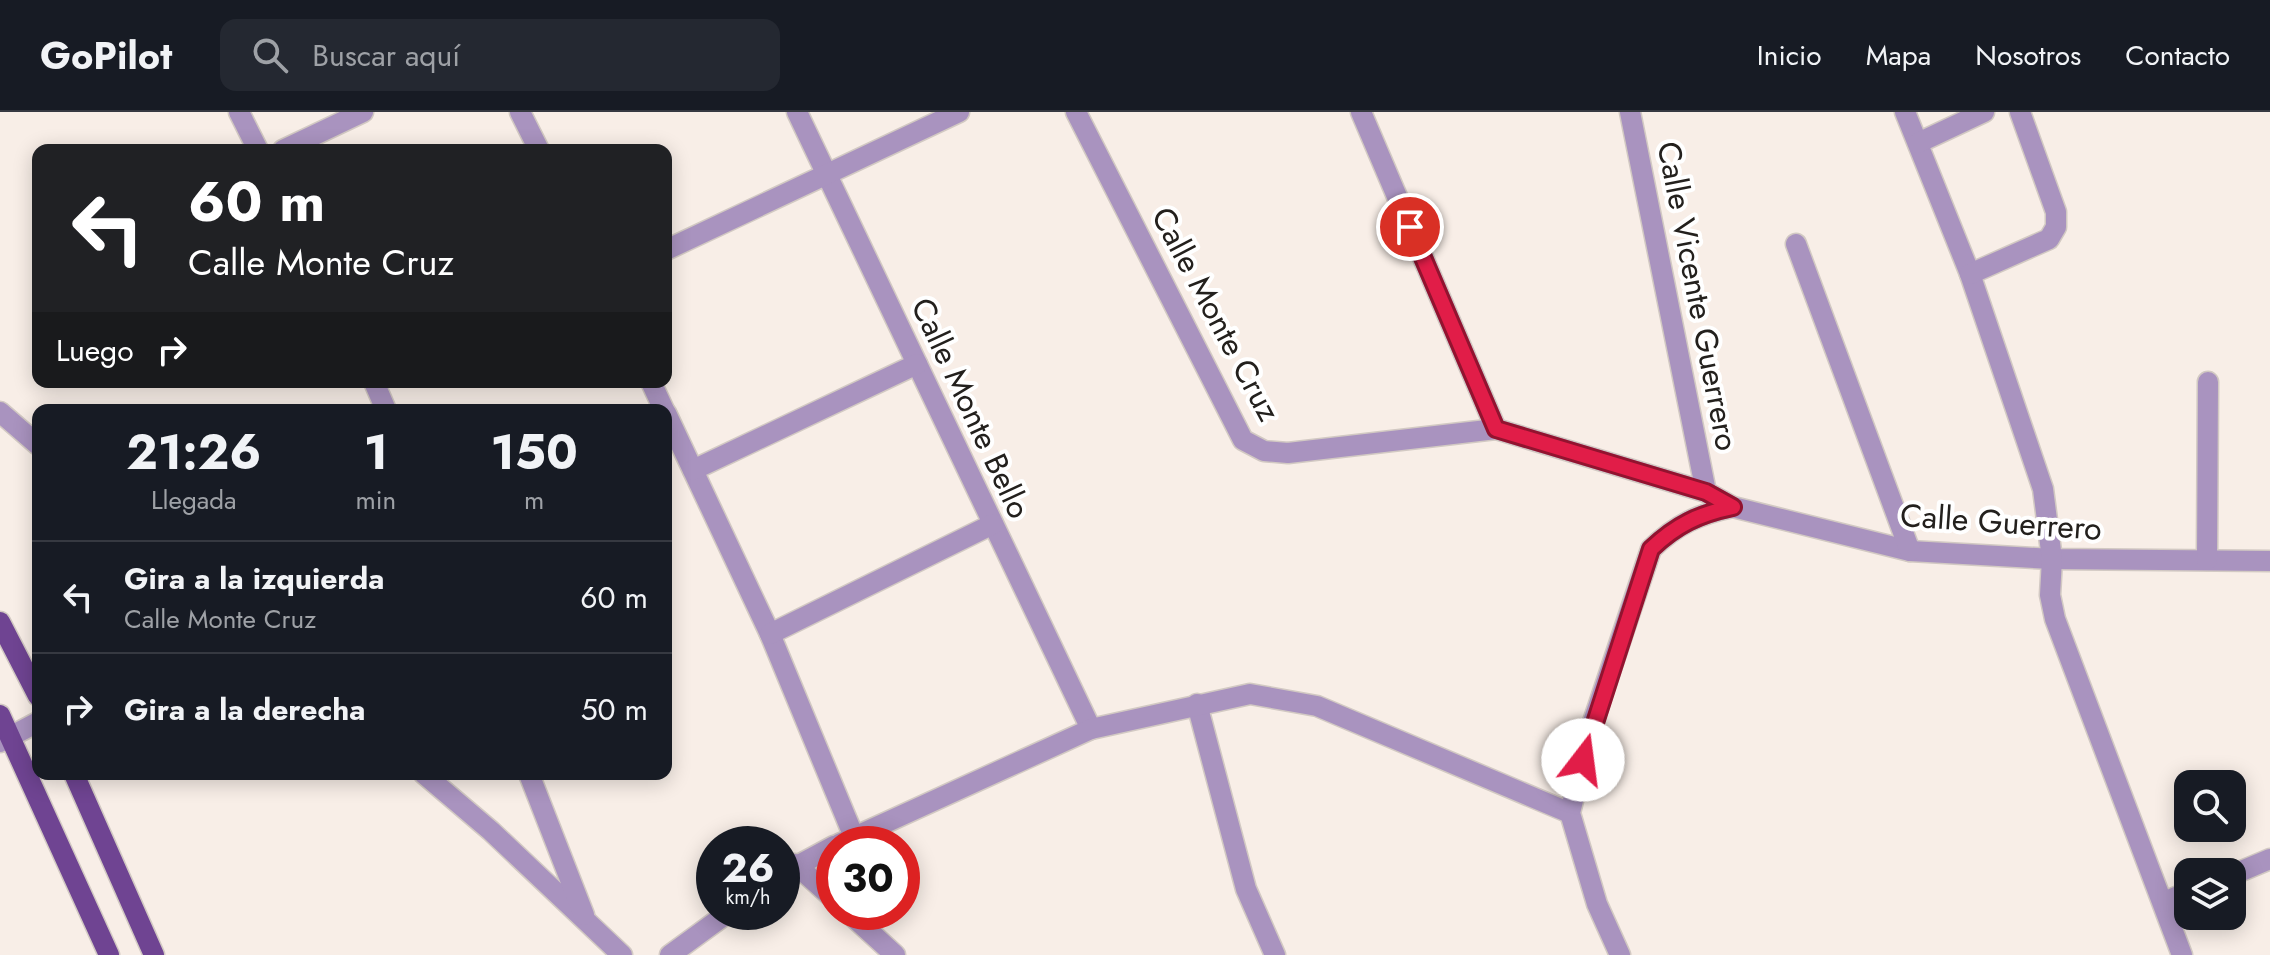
<!DOCTYPE html>
<html lang="es">
<meta charset="utf-8">
<style>
body{margin:0;font-family:Jost,sans-serif;background:#242831;color:#f1f3f6;height:100vh;display:flex;flex-direction:column;font-size:30px;white-space:nowrap}
*{box-sizing:border-box;margin:0}
p{font-size:26px;color:#9ea1a6}
.icon{flex:none;width:44px;height:44px;fill:none;stroke:currentColor;stroke-width:2;stroke-linecap:round;stroke-linejoin:round}
.map{position:relative;flex:1;overflow:hidden}
.sheet{position:absolute;left:32px;top:292px;width:640px;height:376px;display:flex;flex-direction:column;background:#171b24;border-radius:16px;box-shadow:0 4px 20px #0003}
.sheet>*{flex:none}
.guide{position:absolute;left:32px;top:32px;width:640px;height:244px;border-radius:16px;box-shadow:0 4px 20px #0003;background:#202124;color:#fff;overflow:hidden}
.controls{position:absolute;left:2174px;top:658px;display:grid;gap:16px}
.controls a{display:grid;place-items:center;width:72px;height:72px;border-radius:16px;background:#171b24;box-shadow:0 4px 20px #0003;font-size:40px}
.speed{position:absolute;left:696px;top:714px;display:flex;gap:16px;font-size:40px;font-weight:700;text-align:center}
.speed>*{display:grid;place-content:center;width:104px;height:104px;border-radius:50%;background:#171b24;box-shadow:0 4px 20px #0003;line-height:1}
.speed small{font-size:20px;font-weight:400}
.speed .limit{border:12px solid #d22;background:#fff;color:#111}
.pin{position:absolute;display:grid;place-items:center;width:68px;height:68px;color:#fff;margin:-34px;border:4px solid #fff;border-radius:50%;box-shadow:0 2px 8px #0007}
.me{position:absolute;width:88px;margin:-44px;rotate:15deg;stroke-linejoin:round;filter:drop-shadow(0 0 6px #0008)}
.turn{display:flex;align-items:center;gap:28px;height:168px;padding:0 24px;font-size:36px}
.turn .icon{width:104px;height:104px;stroke-width:2.5}
.turn b{display:block;font-size:56px;line-height:68px}
.then{display:flex;align-items:center;height:76px;padding:0 24px;background:#0003;gap:16px;font-size:30px}
.eta{display:flex;justify-content:space-evenly;align-items:center;height:136px;text-align:center}
.eta b{font-size:48px;font-weight:700;line-height:56px}
ul{padding:0;list-style:none}
li{display:flex;align-items:center;gap:24px;height:112px;padding:0 24px;border-top:2px solid #363941}
li div{flex:1}
li b{display:block;font-size:30px}
li em{font-style:normal}
header{display:flex;align-items:center;gap:48px;box-sizing:border-box;height:112px;padding:0 40px;background:#171b24;border-bottom:2px solid #363941}
header strong{font-size:38px}
nav{display:flex;gap:44px;margin-inline-start:auto;font-size:28px}
.search{width:560px;height:72px;background:#242831;display:flex;align-items:center;gap:20px;box-sizing:border-box;padding:0 28px;border-radius:16px;color:#9ea1a6;font-size:30px}
.map>svg:first-child{display:block}
.lines{fill:none;stroke-linecap:round;stroke-linejoin:round}
.minor-casing{stroke:#d2c9c3;stroke-width:23}
.major-casing{stroke:#d2c9c3;stroke-width:23}
.minor{stroke:#a993bf;stroke-width:20}
.major{stroke:#6f4492;stroke-width:20}
.route-casing{stroke:#92132f;stroke-width:20}
.route{stroke:#e11d48;stroke-width:14}
.labels{text-anchor:middle;stroke-width:8;stroke-linejoin:round;paint-order:stroke}
.street-label{font-size:32px;fill:#23201d;stroke:#fff}
</style>
<header>
<strong>GoPilot</strong>
<div class="search"><svg class="icon" aria-label="search" viewBox="0 0 24 24"><circle cx="10" cy="10" r="6"/><path d="M15 15l6 6"/></svg>Buscar aquí</div>
<nav><a>Inicio</a><a>Mapa</a><a>Nosotros</a><a>Contacto</a></nav>
</header>
<div class="map">
<svg width="2270" height="843" viewBox="0 0 2270 843">
<rect width="100%" height="100%" fill="#f8eee7"/>
<g class="lines">
<g class="minor-casing">
<g id="minor">
<path d="M239 0 258 38"/>
<path d="M520 0 539 38"/>
<path d="M797 0 1091 617"/>
<path d="M1076 0 1243 328 1264 339 1288 341 1496 317 1706 380 1733 395 1910 439 2052 447 2270 449"/>
<path d="M1361 0 1496 317"/>
<path d="M1630 0 1706 380"/>
<path d="M1905 0 1970 162 2043 377 2052 447 2050 483 2055 507 2182 843"/>
<path d="M1918 31 1984 0"/>
<path d="M283 38 363 0"/>
<path d="M1796 132 1910 439"/>
<path d="M666 138 959 0"/>
<path d="M1970 162 2049 127 2056 115V100L2020 0"/>
<path d="M374 270 386 298"/>
<path d="M651 270 664 298"/>
<path d="M0 300 38 333"/>
<path d="M666 301 770 522 854 725"/>
<path d="M693 358 917 252"/>
<path d="M2207 448 2208 270"/>
<path d="M770 522 993 412"/>
<path d="M1197 592 1246 777 1275 843"/>
<path d="M0 630 38 610"/>
<path d="M424 662 491 719 622 843"/>
<path d="M529 662 584 803"/>
<path d="M839 732 1091 617 1250 582 1317 594 1570 701"/>
<path d="M795 752 834 787"/>
<path d="M782 762 834 734"/>
<path d="M2232 763 2270 747"/>
<path d="M2164 790 2188 780"/>
<path d="M848 800 895 843"/>
<path d="M670 843 729 800"/>
<path d="M1620 843 1597 792 1570 701 1589 622 1651 437C1676 413 1698 402 1733 395"/>
</g>
</g>
<g class="major-casing">
<g id="major">
<path d="M0 510 38 584"/>
<path d="M0 603 109 843"/>
<path d="M74 662 154 843"/>
</g>
</g>
<use href="#minor" class="minor"/>
<use href="#major" class="major"/>
</g>
<g class="lines">
<g class="route-casing">
<path id="route" d="M1410 115 1496 317 1706 380 1733 395C1699 402 1676 413 1651 437L1583 648"/>
</g>
<use href="#route" class="route"/>
</g>
<g class="labels">
<g class="street-label">
<text transform="translate(1698 184) rotate(79)" y="11">Calle Vicente Guerrero</text>
<text transform="translate(1216 202) rotate(62)" y="11">Calle Monte Cruz</text>
<text transform="translate(971 296) rotate(65)" y="11">Calle Monte Bello</text>
<text transform="translate(2001 410) rotate(4)" y="11">Calle Guerrero</text>
</g>
</g>
</svg>
<div class="controls">
<a><svg class="icon" aria-label="search" viewBox="0 0 24 24"><circle cx="10" cy="10" r="6"/><path d="M15 15l6 6"/></svg></a>
<a><svg class="icon" aria-label="layers" viewBox="0 0 24 24"><path d="M12 4l9 5-9 5-9-5zM3 14l9 5 9-5"/></svg></a>
</div>
<div class="speed"><div>26<small>km/h</small></div><div class="limit">30</div></div>
<div class="pin" style="left:1410px;top:115px;background:#d93025"><svg class="icon" aria-label="arrive" viewBox="0 0 24 24"><path d="M6 21V4h12l-3 4 3 4H6"/></svg></div>
<svg class="me" style="left:1583px;top:648px" viewBox="-20 -20 40 40"><circle r="19" fill="#fff"/><path d="M0-13L10 11 0 6-10 11z" fill="#e11d48"/></svg>
<div class="guide">
<div class="turn"><svg class="icon" aria-label="left" viewBox="0 0 24 24"><path d="M17 20v-9H6M10 6l-5 5 5 5"/></svg><div><b>60 m</b>Calle Monte Cruz</div></div>
<div class="then">Luego<svg class="icon" aria-label="right" viewBox="0 0 24 24"><path d="M7 20v-9h11M14 6l5 5-5 5"/></svg></div>
</div>
<section class="sheet">
<div class="eta">
<div><b>21:26</b><p>Llegada</p></div>
<div><b>1</b><p>min</p></div>
<div><b>150</b><p>m</p></div>
</div>
<ul>
<li><svg class="icon" aria-label="left" viewBox="0 0 24 24"><path d="M17 20v-9H6M10 6l-5 5 5 5"/></svg><div><b>Gira a la izquierda</b><p>Calle Monte Cruz</p></div><em>60 m</em></li>
<li><svg class="icon" aria-label="right" viewBox="0 0 24 24"><path d="M7 20v-9h11M14 6l5 5-5 5"/></svg><div><b>Gira a la derecha</b></div><em>50 m</em></li>
</ul>
</section>
</div>
